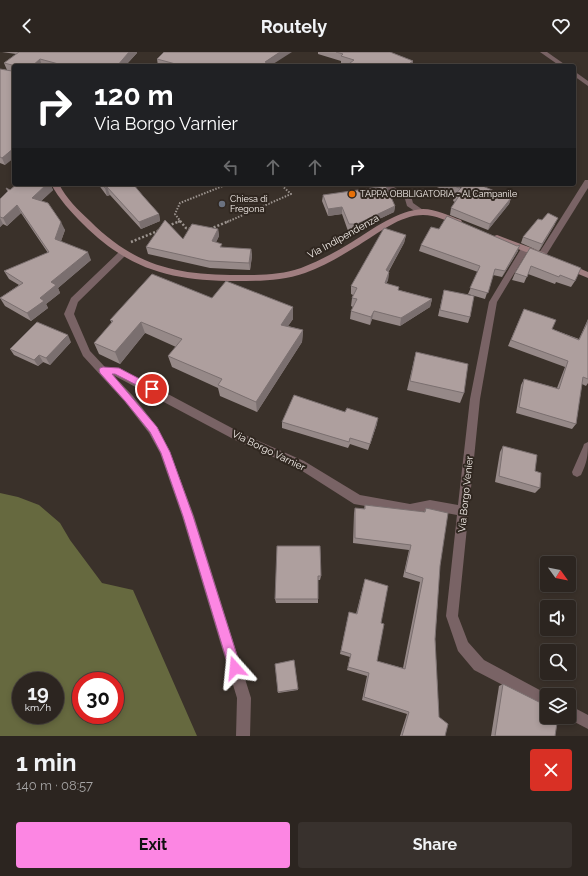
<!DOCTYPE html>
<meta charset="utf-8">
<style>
body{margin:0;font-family:Raleway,sans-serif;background:#38312d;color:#f1f3f6;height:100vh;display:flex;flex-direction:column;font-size:15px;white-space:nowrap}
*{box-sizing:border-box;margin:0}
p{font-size:13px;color:#a6a5a5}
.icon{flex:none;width:22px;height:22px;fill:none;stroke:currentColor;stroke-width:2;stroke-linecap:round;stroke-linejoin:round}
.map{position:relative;height:684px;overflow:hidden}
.panel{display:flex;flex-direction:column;background:#2c2520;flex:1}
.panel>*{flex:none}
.guide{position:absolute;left:12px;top:12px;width:564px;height:122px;border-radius:4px;box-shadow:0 2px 6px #0003,0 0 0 1px #48423e;background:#202124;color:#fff;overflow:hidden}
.needle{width:26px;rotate:123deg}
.controls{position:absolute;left:540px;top:504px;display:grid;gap:8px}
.controls a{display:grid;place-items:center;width:36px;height:36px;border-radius:4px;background:#2c2520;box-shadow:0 2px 6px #0003,0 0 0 1px #48423e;font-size:20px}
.speed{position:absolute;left:12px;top:620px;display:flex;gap:8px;font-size:20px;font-weight:700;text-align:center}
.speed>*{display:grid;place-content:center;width:52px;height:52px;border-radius:50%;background:#2c2520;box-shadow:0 2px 6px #0003,0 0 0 1px #48423e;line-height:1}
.speed small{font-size:10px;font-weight:400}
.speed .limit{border:6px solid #d22;background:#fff;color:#111}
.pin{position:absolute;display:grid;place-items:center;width:34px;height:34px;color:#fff;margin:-17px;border:2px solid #fff;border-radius:50%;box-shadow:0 1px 4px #0007}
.me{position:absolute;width:44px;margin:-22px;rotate:342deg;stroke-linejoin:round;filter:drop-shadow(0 0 3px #0008)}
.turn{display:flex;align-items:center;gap:14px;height:84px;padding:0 16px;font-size:18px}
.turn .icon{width:52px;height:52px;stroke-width:2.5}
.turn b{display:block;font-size:28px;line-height:34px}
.lanes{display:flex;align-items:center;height:38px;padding:0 16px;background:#0003;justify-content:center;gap:20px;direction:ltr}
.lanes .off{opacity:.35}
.round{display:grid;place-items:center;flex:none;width:42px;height:42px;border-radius:4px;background:#38312d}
.overview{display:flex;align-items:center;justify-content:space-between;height:68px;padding:0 16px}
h1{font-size:24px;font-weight:700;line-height:30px}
.action{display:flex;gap:8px;margin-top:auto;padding:8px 16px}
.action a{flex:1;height:46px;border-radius:4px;background:#fc86e3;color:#111;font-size:16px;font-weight:700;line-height:46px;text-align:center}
.action a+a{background:#38312d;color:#f1f3f6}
header{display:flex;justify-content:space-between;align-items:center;height:52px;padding:0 16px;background:#2c2520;font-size:18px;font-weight:700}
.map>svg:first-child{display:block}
.forest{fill:#66693f;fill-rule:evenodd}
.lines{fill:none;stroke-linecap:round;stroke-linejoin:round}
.path-far1{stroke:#9d9590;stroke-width:2;stroke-dasharray:1.5 1.5;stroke-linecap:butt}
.path{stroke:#9d9590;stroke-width:2.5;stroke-dasharray:2 2;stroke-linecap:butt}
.minor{fill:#796365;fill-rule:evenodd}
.secondary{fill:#a07e80;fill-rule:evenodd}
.wall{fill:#968988}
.shaded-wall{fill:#7a6f6f}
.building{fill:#ae9f9e;stroke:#7a6f6f}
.route{fill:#fc86e3;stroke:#a45794}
.food-dot{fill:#e8710a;stroke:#302720;stroke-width:1.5}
.worship-dot{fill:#6b7280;stroke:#302720;stroke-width:1.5}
.labels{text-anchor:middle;stroke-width:4;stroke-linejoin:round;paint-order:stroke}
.far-poi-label{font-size:9px;fill:#f7f1ed;stroke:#302720;text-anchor:start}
.street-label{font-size:10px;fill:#f7f1ed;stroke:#302720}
</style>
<header><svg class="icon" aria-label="back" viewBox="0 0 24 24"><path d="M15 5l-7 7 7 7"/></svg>Routely<svg class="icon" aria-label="heart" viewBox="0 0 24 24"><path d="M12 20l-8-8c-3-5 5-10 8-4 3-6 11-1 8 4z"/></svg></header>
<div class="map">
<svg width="588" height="684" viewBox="0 0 588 684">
<rect width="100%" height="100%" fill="#3a312a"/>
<path class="forest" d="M0 441 18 445 39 453 60 471 70 488 102 531 133 538 197 684H0ZM21 629H55V663H21ZM81 629H115V663H81Z"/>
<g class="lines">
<g class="path-far1">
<path d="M178 170 180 169"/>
<path d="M181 170 175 162 180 151 228 132"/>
<path d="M227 170 291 142 280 132"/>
</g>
<g class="path">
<path d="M180 169 186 176 191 177"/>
<path d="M168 174 180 169"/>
<path d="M210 177 229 169"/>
<path d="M131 190 160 178"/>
</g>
<g class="minor">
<path d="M540 0H547L567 14H560Z"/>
<path d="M574 19 588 29V34L574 24Z"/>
<path d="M585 128H588V136L545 205H539L538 203 539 201Z"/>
<path d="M378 132H388L411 144 413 151 426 160 425 162H419L407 154 405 147Z"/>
<path d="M525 194 529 197 497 250 480 347 458 564 468 590 484 608 549 643H547V656L474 618 458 599 446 564 457 463 430 458 410 462 354 452 296 415 237 389 113 323 133 344 157 375 170 400 194 464 251 646 250 684H236L237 646 182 464 160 401 149 381 125 350 83 304 64 262 71 246 119 200H125L126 202 125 204 78 250 74 262 90 299 105 315 119 316 245 383 304 409 360 443 410 452 430 448 458 453 470 347 489 250 522 195Z"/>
<path d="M588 390C588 405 587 410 581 423L577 425 573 423 572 420 583 395 584 392Z"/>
<path d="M569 653 588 663V677L565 665H569Z"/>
</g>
<g class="secondary">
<path d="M51 132H59C66 146 78 158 90 169 135 214 176 223 238 223 260 223 281 223 301 216 319 209 336 200 352 190 373 177 398 158 423 157 436 157 449 164 461 168L462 170 458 173C446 169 436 163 423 163 400 163 377 182 359 193 341 204 324 214 305 221 282 229 260 229 236 229 172 229 129 218 83 172 71 160 59 147 51 132Z"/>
<path d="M497 183 545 201 546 203 542 206 494 188 493 186 494 184Z"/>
<path d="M567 211 588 220V226L564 216 563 214 564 212Z"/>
</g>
</g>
<g class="wall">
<path d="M2 0H137V1L125 14H14L5 113 0 111V17L7 18 4 11 16 2Z"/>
<path d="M318 0H390L413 9 412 14H346L347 13 341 12V9L318 2Z"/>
<path d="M157 7 272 13 276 14H158Z"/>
<path d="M17 132H50L53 138 41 149 65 178 61 189 91 208 58 236 60 241 46 252 48 256 31 269 5 254 0 246 19 233 9 227 4 219 48 201 21 161 7 174 3 172 0 175V147L8 140 6 136 10 138Z"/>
<path d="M98 132H133L143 144 159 162 160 169 141 177 110 143 107 144Z"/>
<path d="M430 132H462L460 136 511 146 509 152 488 178 450 163 451 156 455 150 453 149 455 143Z"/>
<path d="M323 143 395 154 394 160 356 178 348 179 342 162 328 164 322 149Z"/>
<path d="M542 168 555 172 539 199 521 191 523 185Z"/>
<path d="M218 177 219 184 216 190 223 196 251 197 252 204 250 218 210 216 148 202 146 195 183 187Z"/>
<path d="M439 177 518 199 502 225 493 223 485 247 468 242 478 220 419 199 421 193Z"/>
<path d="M406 183 404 191 389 219 388 228 386 232 399 238 432 247 430 255 400 274 372 267 370 273 350 267 351 259 353 255 351 254 352 246 353 243 351 242V234Z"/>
<path d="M530 196 575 229 571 235 556 230 555 232 528 222 524 231 512 228 515 221Z"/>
<path d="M444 238 470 265 468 271 438 264Z"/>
<path d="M212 246 293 255V267L288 274 303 278 302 290 257 360 220 344 218 336 172 315 168 304 176 295 145 281 120 312 99 302 94 291 112 271 110 268Z"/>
<path d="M524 257 552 277 579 287 588 267V331L586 334 582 332 576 372 572 377 516 361 521 333 524 327 557 336 565 315 508 294Z"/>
<path d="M71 290 50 313 43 310 38 314 14 303 10 297Z"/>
<path d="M416 300 464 341 460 351 407 338Z"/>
<path d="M282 370 377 372 368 398 350 392 348 396 282 376Z"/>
<path d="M503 394 535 419 540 436 535 441 495 430 500 400Z"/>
<path d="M365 453 424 460 426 456 440 514 435 587 439 665 445 684H400L407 662 362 648 367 624 347 618 350 605 340 602 349 560 356 562 365 527 381 571 377 609 403 616 420 530 403 525 409 498 353 491 354 461 355 456 364 457Z"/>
<path d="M320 494 321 524 320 528H318V551H276L275 547Z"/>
<path d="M294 608 298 638 278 641 275 612Z"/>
<path d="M503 632 553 669 555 684H491L499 634Z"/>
</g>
<g class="shaded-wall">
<path d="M129 0H137V1L125 14H117Z"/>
<path d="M280 0H292L270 14 265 10Z"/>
<path d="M40 7 42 14H32Z"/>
<path d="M413 9 412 14H406Z"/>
<path d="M14 96V106L5 113 2 106Z"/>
<path d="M47 132H50L53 138 36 154 32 146Z"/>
<path d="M107 135 110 143 107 144 105 136Z"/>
<path d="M511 146 509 152 488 178 490 172Z"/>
<path d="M17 153 21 161 7 174 3 166Z"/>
<path d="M395 154 394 160 356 178 357 172Z"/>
<path d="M342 155V162L328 164V157Z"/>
<path d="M159 162 160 169 141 177 139 170Z"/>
<path d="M0 166 3 172 0 175Z"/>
<path d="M558 166 555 172 539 199 542 192Z"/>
<path d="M61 170 65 178 59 195 55 187Z"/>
<path d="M218 177 219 184 213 197 212 189Z"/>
<path d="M406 183 404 191 384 227 386 218Z"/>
<path d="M520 193 518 199 502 225 505 219Z"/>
<path d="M251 197 252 204 250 218 249 211Z"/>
<path d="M88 200 91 208 58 236 60 241 46 252 48 256 31 269 27 261 40 246 51 230Z"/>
<path d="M389 220 388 228 383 239 385 231Z"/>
<path d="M432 247 430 255 400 274 401 266Z"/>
<path d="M293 255V267L281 284V273Z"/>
<path d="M374 259 372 267 370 273 371 265Z"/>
<path d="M141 270 145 281 120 312 115 300Z"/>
<path d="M303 278 302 290 257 360 256 350Z"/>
<path d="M68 283 71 290 50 313 46 306Z"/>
<path d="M39 303 43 310 38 314 34 308Z"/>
<path d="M378 366 377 372 368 398 370 392Z"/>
</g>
<g class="building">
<path d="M19 0H129L117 14H66L40 7 32 14H14V31L12 33 14 34V96L2 106 0 105V17L12 19V13L4 11Z"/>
<path d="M164 0H280L265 10 276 14H183L157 7Z"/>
<path d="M336 0H390L413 9 406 14H346L354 8 341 4 343 2Z"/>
<path d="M17 132H47L32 146 48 151 61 170 55 187 88 200 51 230 56 233 40 246 44 249 27 261 0 246 23 231 4 219 49 200 17 153 3 166 0 165V147L8 139 6 136 10 138Z"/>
<path d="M101 132H133L143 144 159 162 139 170 107 135 105 136Z"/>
<path d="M450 132H461L459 136Z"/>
<path d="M464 132H478L511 146 490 172 451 156 459 144 455 143Z"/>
<path d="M386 134 395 154 357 172H349L342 155 328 157 323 143Z"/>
<path d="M548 161 558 166 542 192 523 185 538 167 542 168Z"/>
<path d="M447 164 517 194 520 193 505 219 495 217 488 241 470 236 480 214 421 193 431 175 439 177Z"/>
<path d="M165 168 183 187 192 172 218 177 212 189 222 192 220 195 251 197 249 211 209 209 146 195Z"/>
<path d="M384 176 406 183 386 218 389 220 385 231 399 235 398 238 432 247 401 266 374 259 371 265 351 259 357 247 352 246 357 236 351 234Z"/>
<path d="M530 196 581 216 575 229 560 223 559 225 531 214 527 225 515 221Z"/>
<path d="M152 222 212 246 226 229 293 255 281 273 303 278 256 350 218 333 222 327 168 304 182 287 141 270 115 300 94 291 113 269 110 268Z"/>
<path d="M444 238 474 244 470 265 440 258Z"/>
<path d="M524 257 556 268 552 277 579 288 588 269V327L583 325 576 372 519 355 524 327 559 337 568 309 511 288Z"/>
<path d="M37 270 68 283 46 306 39 303 34 308 10 297Z"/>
<path d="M416 300 468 312 464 341 410 329Z"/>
<path d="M294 343 345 360 347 356 378 366 370 392 350 386 349 390 282 370Z"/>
<path d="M503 394 537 403 535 419 541 421 540 436 499 424Z"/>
<path d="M365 453 425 460 426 456 448 461 440 514 435 587 439 665 448 672 445 684H402L409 660 364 645 369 621 348 615 351 602 341 599 349 560 357 562 365 527 388 534 381 571 384 572 377 609 405 617 423 526 405 520 411 493 355 486V456L365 457Z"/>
<path d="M277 494H320L321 524H318V547H275Z"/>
<path d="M294 608 298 637 278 640 275 612Z"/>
<path d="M503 632 547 654V665H554L553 669 557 671 555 684H495Z"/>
</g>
<path class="route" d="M103 315 119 316 155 335 157 337 152 341 115 322H112L157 375 170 400 193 464 241 616 239 620 235 622 230 620 229 616 183 464 161 401 150 380 125 349 100 321 99 318 100 316Z"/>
<circle class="food-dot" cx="352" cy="142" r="4"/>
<circle class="worship-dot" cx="222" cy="152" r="4"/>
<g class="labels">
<g class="far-poi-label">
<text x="360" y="145">TAPPA OBBLIGATORIA - Al Campanile</text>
<text x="230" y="150">Chiesa di<tspan x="230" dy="10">Fregona</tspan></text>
</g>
<g class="street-label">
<text transform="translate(343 184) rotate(-29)" y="4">Via Indipendenza</text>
<text transform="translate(269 398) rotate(26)" y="4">Via Borgo Varnier</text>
<text transform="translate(465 442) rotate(-84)" y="4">Via Borgo Venier</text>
</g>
</g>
</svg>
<div class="controls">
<a><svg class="needle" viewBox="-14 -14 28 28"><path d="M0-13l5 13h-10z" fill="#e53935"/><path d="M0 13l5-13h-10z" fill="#a6a5a5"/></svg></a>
<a><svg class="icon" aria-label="sound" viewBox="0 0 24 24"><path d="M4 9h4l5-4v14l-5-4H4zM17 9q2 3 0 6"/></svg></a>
<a><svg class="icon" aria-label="search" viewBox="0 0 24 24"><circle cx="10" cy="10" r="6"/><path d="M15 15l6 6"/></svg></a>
<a><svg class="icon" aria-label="layers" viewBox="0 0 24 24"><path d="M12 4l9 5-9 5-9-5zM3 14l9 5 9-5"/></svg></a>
</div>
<div class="speed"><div>19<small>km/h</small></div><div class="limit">30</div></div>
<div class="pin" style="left:152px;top:337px;background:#d93025"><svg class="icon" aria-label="arrive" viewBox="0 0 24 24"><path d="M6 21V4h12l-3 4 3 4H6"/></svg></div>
<svg class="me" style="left:235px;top:616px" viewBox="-20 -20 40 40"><path d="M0-17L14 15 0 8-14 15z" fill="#fc86e3" stroke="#fff" stroke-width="4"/></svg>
<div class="guide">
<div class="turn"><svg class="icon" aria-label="right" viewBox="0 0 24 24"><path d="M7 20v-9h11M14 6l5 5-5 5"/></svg><div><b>120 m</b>Via Borgo Varnier</div></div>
<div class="lanes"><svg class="icon off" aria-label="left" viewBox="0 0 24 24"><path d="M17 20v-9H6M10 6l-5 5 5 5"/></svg><svg class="icon off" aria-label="ahead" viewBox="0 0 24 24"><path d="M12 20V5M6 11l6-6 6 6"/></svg><svg class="icon off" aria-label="ahead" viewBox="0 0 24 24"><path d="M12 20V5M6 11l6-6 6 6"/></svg><svg class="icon" aria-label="right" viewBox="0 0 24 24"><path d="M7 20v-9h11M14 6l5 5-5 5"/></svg></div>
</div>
</div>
<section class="panel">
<div class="overview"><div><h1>1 min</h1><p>140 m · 08:57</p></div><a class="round" style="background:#d93025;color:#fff"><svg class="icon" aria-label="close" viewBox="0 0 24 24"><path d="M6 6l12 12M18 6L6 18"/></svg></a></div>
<div class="action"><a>Exit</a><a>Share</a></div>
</section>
